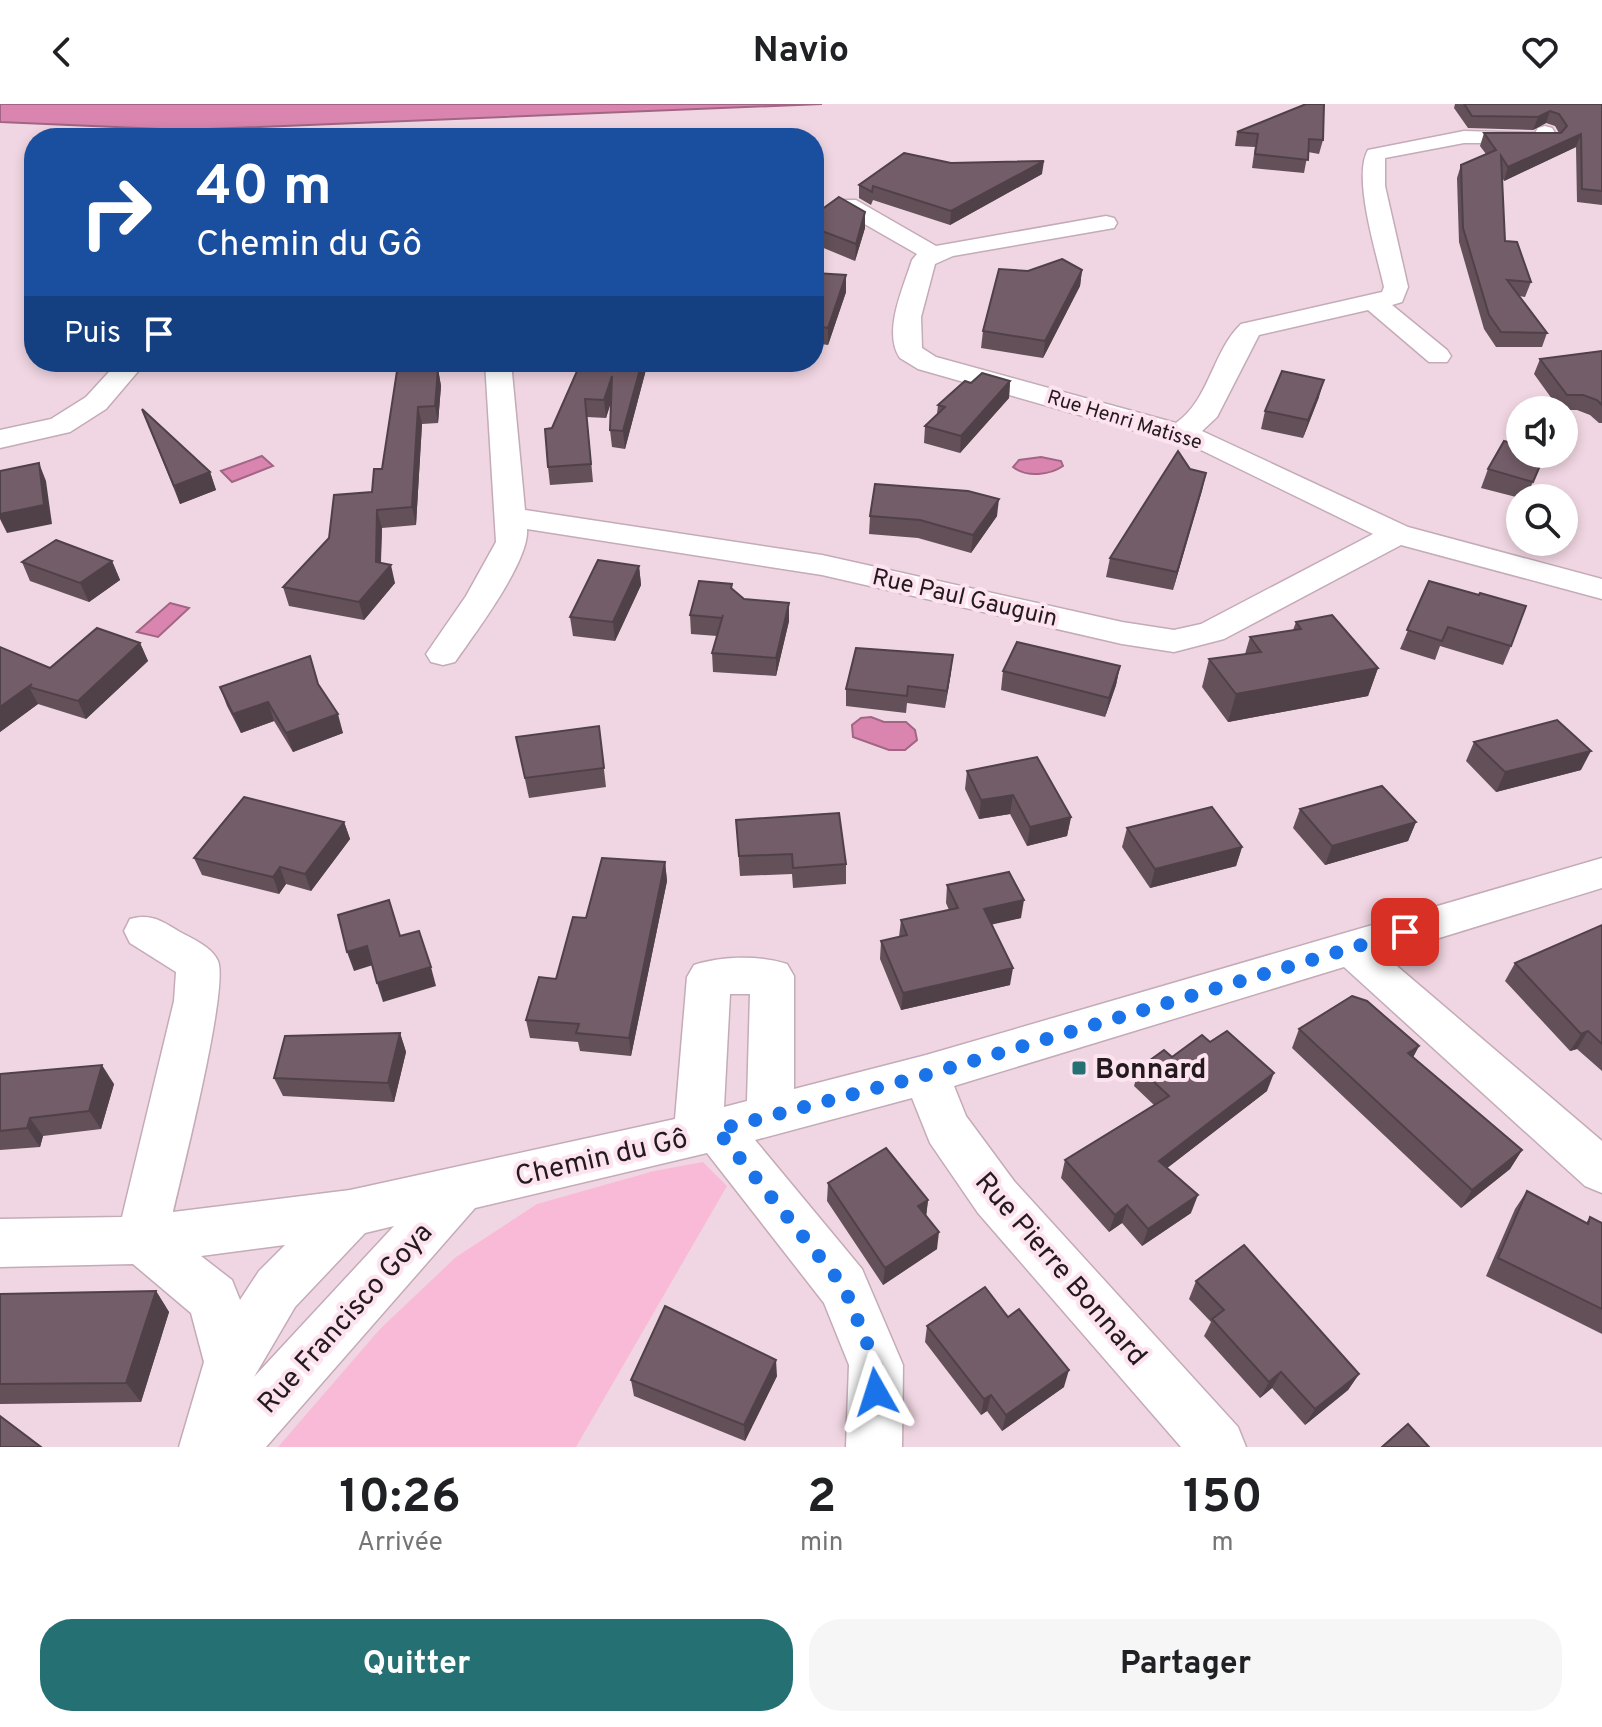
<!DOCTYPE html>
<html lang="fr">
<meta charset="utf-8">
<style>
body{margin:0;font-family:Overpass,sans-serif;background:#f6f6f6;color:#202124;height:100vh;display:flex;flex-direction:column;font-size:30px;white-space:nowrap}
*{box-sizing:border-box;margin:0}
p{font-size:26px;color:#757577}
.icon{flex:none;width:44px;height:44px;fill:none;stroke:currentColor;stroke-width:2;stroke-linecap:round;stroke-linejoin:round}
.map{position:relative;height:1343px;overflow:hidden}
.drawer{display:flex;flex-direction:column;background:#fff;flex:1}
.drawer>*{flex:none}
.top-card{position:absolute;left:24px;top:24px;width:800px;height:244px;border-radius:32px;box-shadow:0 4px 12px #0003;background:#1a4fa0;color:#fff;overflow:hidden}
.controls{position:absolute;left:1506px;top:292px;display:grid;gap:16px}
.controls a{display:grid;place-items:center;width:72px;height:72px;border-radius:50%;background:#fff;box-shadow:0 4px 12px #0003;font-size:40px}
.pin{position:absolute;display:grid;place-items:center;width:68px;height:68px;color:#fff;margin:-34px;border-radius:16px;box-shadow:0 4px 12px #0006}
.me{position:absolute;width:88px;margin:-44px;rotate:354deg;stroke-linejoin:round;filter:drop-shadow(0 0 6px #0008)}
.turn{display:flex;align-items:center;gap:28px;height:168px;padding:0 40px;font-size:36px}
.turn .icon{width:104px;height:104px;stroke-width:2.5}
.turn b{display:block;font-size:56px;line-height:68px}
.then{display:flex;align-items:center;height:76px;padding:0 40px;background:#0003;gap:16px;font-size:30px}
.eta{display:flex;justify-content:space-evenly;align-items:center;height:136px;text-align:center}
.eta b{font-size:48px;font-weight:700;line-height:56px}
.primary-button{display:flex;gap:16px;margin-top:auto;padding:16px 40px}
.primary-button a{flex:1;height:92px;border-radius:32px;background:#257073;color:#fff;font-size:32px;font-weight:700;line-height:92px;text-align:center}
.primary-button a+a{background:#f6f6f6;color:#202124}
header{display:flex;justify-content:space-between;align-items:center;height:104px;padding:0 40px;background:#fff;font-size:36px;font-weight:700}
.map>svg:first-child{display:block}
.green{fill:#f9bad8}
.water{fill:#d985b0;stroke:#a26584;stroke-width:2}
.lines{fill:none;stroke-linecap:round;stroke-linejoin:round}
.street-casing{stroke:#c4abb7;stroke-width:3}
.street{fill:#fff;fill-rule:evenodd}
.wall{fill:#635059}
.shaded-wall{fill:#504149}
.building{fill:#735d68;stroke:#504149;stroke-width:2}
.route{stroke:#1a73e8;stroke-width:14;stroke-dasharray:0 25.2}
.poi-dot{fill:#257073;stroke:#fde3ef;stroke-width:3}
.labels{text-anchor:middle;stroke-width:8;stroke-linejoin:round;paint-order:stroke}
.far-street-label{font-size:20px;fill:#231a1e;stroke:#fde3ef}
.street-label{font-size:24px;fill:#231a1e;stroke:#fde3ef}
.near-poi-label{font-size:28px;font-weight:bold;fill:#231a1e;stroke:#fde3ef;text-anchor:start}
.near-street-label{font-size:28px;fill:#231a1e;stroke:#fde3ef}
</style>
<header><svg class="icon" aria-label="back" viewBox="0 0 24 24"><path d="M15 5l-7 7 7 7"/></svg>Navio<svg class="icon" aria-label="heart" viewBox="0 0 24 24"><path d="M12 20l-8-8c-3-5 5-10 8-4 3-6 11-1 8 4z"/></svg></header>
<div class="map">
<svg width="1602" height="1343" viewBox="0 0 1602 1343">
<rect width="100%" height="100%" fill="#f0d6e2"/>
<path class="green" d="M703 1058 727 1082 576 1343H278L380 1225 456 1153 537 1100 654 1067Z"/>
<g class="water">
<path d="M0 0H822L184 26 0 18Z"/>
<path d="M262 352 273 362 232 378 221 367Z"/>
<path d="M1041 353 1061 357 1063 362C1050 371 1027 374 1013 363L1019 356Z"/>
<path d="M170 499 189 504 158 533 137 528Z"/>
<path d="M871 613 884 618H906L915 626 917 636 905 646H889L853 633 852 621 861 614Z"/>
</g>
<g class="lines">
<g class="street-casing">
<g id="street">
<path d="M1545 22 1552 24 1559 35 1556 39H1464L1385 54V82L1408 183 1402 198 1392 201 1447 246 1451 252 1447 258H1429L1368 206 1259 231 1217 313 1202 327 1408 423 1602 475V495L1401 441 1224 535 1174 548 1122 540 822 471 527 425C530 457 475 529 455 558L443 561 431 558 426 550 466 492 496 438 485 258H511L525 406 822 451 1122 518 1174 526 1201 520 1373 430 1199 345 918 265 900 254C882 228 904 182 912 156L917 150 840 106 837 101 840 96H856L936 142 1106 112 1114 114 1117 119 1114 124 953 152 935 160 921 213 922 244 936 253 1176 319C1210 295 1212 248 1241 220L1382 188 1384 183C1377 151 1352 73 1368 46L1464 27 1535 29 1538 24Z"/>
<path d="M118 258H146L106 305 70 328 0 344V326L51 315 86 293Z"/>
<path d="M1602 754V784L1384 851 1602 1037V1089L1585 1082 1344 863 954 982 966 1012 1014 1077 1238 1323 1246 1343H1181L978 1109 930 1039 912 994 755 1036 862 1165 903 1261 902 1343H846L849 1261 824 1199 707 1049 475 1104 266 1343H179L204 1258 191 1209 133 1160 0 1163V1115L122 1113 174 897 176 868 130 839 124 827 130 815C151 809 162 817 180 828 193 835 212 843 218 857 229 884 182 1068 173 1108L350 1086 675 1015 687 873 694 861C721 852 760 851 787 860L794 872V985L926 951ZM730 890H750L747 997 724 1003ZM394 1122 254 1273 295 1203 365 1129ZM285 1141 259 1167 240 1196 232 1176 201 1152Z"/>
</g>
</g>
<use href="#street" class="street"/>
</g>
<g class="wall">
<path d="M1455 0H1602V101L1577 98 1576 43 1504 77 1502 73 1505 137 1531 178 1525 193 1519 192 1547 229 1542 243H1496L1484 225 1459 138 1457 74 1461 61 1486 50 1480 42 1484 29H1559L1555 22 1546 19 1533 26 1468 24 1454 4Z"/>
<path d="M1237 28 1323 36 1319 50 1308 48 1304 69 1252 64 1255 43 1235 42Z"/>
<path d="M951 59 1042 70 950 121 873 96 871 101 859 94V81Z"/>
<path d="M814 111 865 124 855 157 814 140Z"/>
<path d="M1082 166 1080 182 1043 254 981 244 983 227 1028 167Z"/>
<path d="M846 171V188L828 241 814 239V173Z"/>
<path d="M1602 247V319H1599L1590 311 1577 306H1560L1534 270 1540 255Z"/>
<path d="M648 258 625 345 612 343 610 326 611 297 606 314 587 313 593 378 550 381 548 363 552 324 582 265Z"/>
<path d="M438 265 441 282 438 319 422 320 416 421 382 424 381 459 395 479 364 516 289 502 283 483 372 388 382 365Z"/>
<path d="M1010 277 1009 294 960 349 924 339 925 322 937 310 938 301 971 279Z"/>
<path d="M1319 293 1303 334 1261 325 1265 307Z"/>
<path d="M142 305 210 368 216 386 180 400Z"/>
<path d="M1545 350 1526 394H1520L1481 384 1488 365Z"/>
<path d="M1206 369 1173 486 1106 473 1110 454Z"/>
<path d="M870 412H997L971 449 918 434 869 430Z"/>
<path d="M112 457 120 476 89 498 30 477 22 458Z"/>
<path d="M639 462 641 481 615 537 573 532 570 513Z"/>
<path d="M1429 477 1511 542 1503 561 1440 542 1435 556 1400 545Z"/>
<path d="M732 485 744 495 789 517 776 572 713 568 712 549 717 532 691 530 690 511Z"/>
<path d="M1296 518 1378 564 1368 592 1228 618 1202 583 1209 555 1245 550 1250 533 1293 526Z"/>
<path d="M140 539 148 557 86 615 38 600 0 628V543L50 564Z"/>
<path d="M1120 562 1116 581 1105 613 1001 586 1003 567Z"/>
<path d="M951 568 945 604 907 599 906 609 846 602V585Z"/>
<path d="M319 581 343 629 293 648 274 617 241 629 227 602 220 583Z"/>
<path d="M599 622 606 683 529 694 516 633Z"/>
<path d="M1474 638 1581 666 1496 688 1466 657Z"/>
<path d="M967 667 1071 713 1067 732 1027 742 1010 710 979 715 965 685Z"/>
<path d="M1300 705 1416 718 1408 737 1325 761 1293 724Z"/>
<path d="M736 716 846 760V780L793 784 792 770 740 772Z"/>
<path d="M344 718 350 735 311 787 286 780 279 790 202 771 194 754Z"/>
<path d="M1127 724 1242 743 1236 762 1150 784 1122 743Z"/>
<path d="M665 758 667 777 631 952 580 947 578 938 530 934 526 916 556 875 586 814Z"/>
<path d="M947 781 1021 814 991 820 1010 881 901 906 880 855 881 837 899 833 901 816 949 806 946 799Z"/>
<path d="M1602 821V967L1577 945 1570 947 1505 877 1515 859Z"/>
<path d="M1299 925 1419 942 1413 953 1522 1046 1510 1065 1461 1104 1292 944Z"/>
<path d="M400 929 406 948 394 998 283 992 274 974Z"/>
<path d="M1172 953 1267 987 1167 1064 1191 1109 1142 1142 1122 1119 1109 1128 1061 1074 1065 1056 1154 1001 1134 982 1139 964Z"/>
<path d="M0 970 114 980 101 1025 43 1032 40 1043 0 1046Z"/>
<path d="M828 1079 928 1096 926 1111 937 1145 883 1181 827 1097Z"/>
<path d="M1527 1087 1586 1119 1590 1113 1602 1119V1230L1486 1172 1515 1105Z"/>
<path d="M1196 1177 1359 1270 1348 1286 1305 1321 1272 1284 1260 1294 1204 1232 1211 1218 1189 1195Z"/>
<path d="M156 1187 169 1208 141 1298 0 1300V1190Z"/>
<path d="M927 1222 1064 1283 1002 1327 987 1307 981 1311 925 1238Z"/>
<path d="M777 1272 745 1337 634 1292 631 1276Z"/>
</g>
<g class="shaded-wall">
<path d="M1550 7 1546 19 1533 26 1538 13Z"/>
<path d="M1581 30 1576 43 1504 77 1508 63Z"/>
<path d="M1044 57 1042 70 950 121 951 107Z"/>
<path d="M865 108V124L855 157 856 140Z"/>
<path d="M1082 166 1080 182 1043 254 1045 237Z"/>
<path d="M846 171V188L828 241V224Z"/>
<path d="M642 258H648L625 345 623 327Z"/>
<path d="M438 265 441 282 438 319 435 302Z"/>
<path d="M612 272 614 289 606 314 604 296Z"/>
<path d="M1324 276 1319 293 1303 334 1308 316Z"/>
<path d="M1010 277 1009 294 960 349 961 332Z"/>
<path d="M418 303 422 320 416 421 412 403Z"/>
<path d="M39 359 46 377 52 420 7 429 0 415V410Z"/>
<path d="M210 368 216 386 180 400 174 382Z"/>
<path d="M1206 369 1202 387 1173 486 1177 468Z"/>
<path d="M999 395 997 412 971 449 973 431Z"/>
<path d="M377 406 382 424 380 473 391 461 395 479 364 516 359 498 376 458Z"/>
<path d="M112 457 120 476 89 498 80 479Z"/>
<path d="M639 462 641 481 615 537 613 518Z"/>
<path d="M789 499V517L776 572V554Z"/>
<path d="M140 539 148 557 86 615 78 597Z"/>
<path d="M953 551 951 568 945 604 947 587Z"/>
<path d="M1120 562 1116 581 1105 613 1109 594Z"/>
<path d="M1378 564 1368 592 1228 618 1236 590Z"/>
<path d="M29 583 38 600 0 628V603Z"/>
<path d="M268 598 274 617 241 629 233 610Z"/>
<path d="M338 610 343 629 293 648 286 629Z"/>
<path d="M1591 647 1581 666 1496 688 1505 668Z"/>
<path d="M1013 691 1010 710 979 715 981 696Z"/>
<path d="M1071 713 1067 732 1027 742 1030 723Z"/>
<path d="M344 718 350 735 311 787 305 770Z"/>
<path d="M1416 718 1408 737 1325 761 1332 742Z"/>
<path d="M1242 743 1236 762 1150 784 1155 765Z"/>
<path d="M665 758 667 777 631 952 629 934Z"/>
<path d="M280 763 286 780 279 790 273 773Z"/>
<path d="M1024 796 1021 814 981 823 984 805Z"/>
<path d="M367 842 373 861 354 867 347 848Z"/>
<path d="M431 863 436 882 383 898 377 879Z"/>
<path d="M1013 864 1010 881 901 906 903 889Z"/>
<path d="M1588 927 1577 945 1570 947 1581 930Z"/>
<path d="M400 929 406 948 394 998 388 979Z"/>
<path d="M1419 942 1409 961 1408 949Z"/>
<path d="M102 961 114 980 101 1025 89 1007Z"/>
<path d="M1274 969 1267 987 1153 1075 1159 1057Z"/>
<path d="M30 1014 43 1032 40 1043 27 1024Z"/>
<path d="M1522 1046 1510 1065 1461 1104 1472 1086Z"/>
<path d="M1198 1091 1191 1109 1142 1142 1148 1125Z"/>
<path d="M928 1096 926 1114 918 1102Z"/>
<path d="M1127 1101 1122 1119 1109 1128 1115 1111Z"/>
<path d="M939 1128 937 1145 883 1181 885 1164Z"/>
<path d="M156 1187 169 1208 141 1298 126 1279Z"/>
<path d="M776 1256 777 1272 745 1337 744 1321Z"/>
<path d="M1069 1266 1064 1283 1002 1327 1006 1311Z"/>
<path d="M1281 1268 1272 1284 1260 1294 1269 1278Z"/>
<path d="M1359 1270 1348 1286 1305 1321 1315 1305Z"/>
<path d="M991 1291 987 1307 981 1311 984 1295Z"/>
</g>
<g class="building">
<path d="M1306 0H1324L1323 36 1309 35 1308 56 1255 50 1258 30 1237 28Z"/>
<path d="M1464 0H1602V87L1582 85 1581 30 1508 63 1501 52 1505 137 1517 138 1531 178 1507 176 1547 229 1501 228 1489 211 1463 124 1461 61 1496 46 1484 29H1561L1567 22 1559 10 1550 7 1538 13 1472 12Z"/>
<path d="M904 49 951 59 1044 57 951 107 873 82 872 88 859 81Z"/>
<path d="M839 93 865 108 856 140 814 124V111Z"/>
<path d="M1062 155 1082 166 1045 237 983 227 999 165 1028 167Z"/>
<path d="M815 169 846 171 828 224 814 222V173Z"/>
<path d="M1602 247V301L1597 296 1583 291H1567L1540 255Z"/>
<path d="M581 258 582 265 585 258H642L623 327 610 326 612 272 604 296 585 295 591 360 548 363 545 325 552 324Z"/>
<path d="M438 265 435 302 418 303 412 403 377 406 376 458 391 461 359 498 283 483 329 434 334 391 372 388 374 365H382L397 267Z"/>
<path d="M1282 267 1324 276 1308 316 1265 307Z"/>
<path d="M982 269 1010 277 961 332 925 322 945 303 938 301 965 277 971 279Z"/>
<path d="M142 305 210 368 174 382Z"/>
<path d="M1504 337 1520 341V350H1545L1533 378 1488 365Z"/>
<path d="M1178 347 1190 365 1206 369 1177 468 1110 454Z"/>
<path d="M39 359 44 401 0 410V367Z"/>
<path d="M875 380 968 387 999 395 973 431 920 416 870 412Z"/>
<path d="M56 436 112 457 80 479 22 458Z"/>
<path d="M598 456 639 462 613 518 570 513Z"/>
<path d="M699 477 732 480 731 484 744 495 789 499 776 554 712 549 723 511 722 514 690 511Z"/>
<path d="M1429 477 1479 491 1480 489 1526 502 1511 542 1448 523 1442 537 1407 526Z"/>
<path d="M1332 511 1378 564 1236 590 1209 555 1261 548 1250 533 1301 525 1296 518Z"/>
<path d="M97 524 140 539 78 597 29 583 32 580 0 603V543L50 564Z"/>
<path d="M1017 538 1120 562 1109 594 1003 567Z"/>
<path d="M856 544 953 551 947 587 908 582 907 592 846 585Z"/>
<path d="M310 552 318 580 338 610 286 629 268 598 233 610 220 583Z"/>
<path d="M1557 616 1591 647 1505 668 1474 638Z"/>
<path d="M599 622 604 664 525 674 516 633Z"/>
<path d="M1037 653 1071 713 1030 723 1013 691 981 696 967 667Z"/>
<path d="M1382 682 1416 718 1332 742 1300 705Z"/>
<path d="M244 693 344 718 305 770 280 763 273 773 194 754Z"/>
<path d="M1212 703 1242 743 1155 765 1127 724Z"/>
<path d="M839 709 846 760 793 764 792 750 739 752 736 716Z"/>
<path d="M602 754 665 758 629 934 576 929 579 920 526 916 539 873 556 875 573 813 586 814Z"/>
<path d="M1009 768 1024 796 984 805 1013 864 903 889 881 837 907 831 901 816 958 804 947 781Z"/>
<path d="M389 796 400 832 419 827 431 863 377 879 367 842 347 848 338 811Z"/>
<path d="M1602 821V940L1588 927 1581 930 1515 859Z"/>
<path d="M1352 892 1367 897 1419 942 1408 949 1522 1046 1472 1086 1299 925Z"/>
<path d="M1227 927 1274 969 1159 1057 1198 1091 1148 1125 1127 1101 1115 1111 1065 1056 1169 992 1139 964 1164 946 1172 953 1202 931 1210 938Z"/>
<path d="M400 929 388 979 274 974 285 932Z"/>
<path d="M102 961 89 1007 30 1014 27 1024 0 1027V970Z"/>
<path d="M886 1044 928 1096 918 1102 939 1128 885 1164 828 1079Z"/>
<path d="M1527 1087 1588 1120 1590 1113 1602 1119V1205L1498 1154Z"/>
<path d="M1244 1141 1359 1270 1315 1305 1281 1268 1269 1278 1212 1215 1224 1206 1196 1177Z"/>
<path d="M985 1183 1008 1213 1019 1205 1069 1266 1006 1311 991 1291 984 1295 927 1222Z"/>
<path d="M156 1187 126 1279 0 1280V1190Z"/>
<path d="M665 1202 776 1256 744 1321 631 1276Z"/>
<path d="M0 1312 41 1343H0Z"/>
<path d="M1408 1320 1429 1343H1382Z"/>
</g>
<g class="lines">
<path class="route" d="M876 1288V1261L844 1183 717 1026 926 971 1405 828"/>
</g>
<rect class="poi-dot" x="1071" y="956" width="16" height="16" rx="4"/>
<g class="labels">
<g class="far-street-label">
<text transform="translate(1125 315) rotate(17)" y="7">Rue Henri Matisse</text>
</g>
<g class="street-label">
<text transform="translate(965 493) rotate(13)" y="8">Rue Paul Gauguin</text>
</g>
<g class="near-poi-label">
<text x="1095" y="974">Bonnard</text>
</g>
<g class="near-street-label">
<text transform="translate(601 1052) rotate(-13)" y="10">Chemin du Gô</text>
<text transform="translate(1062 1164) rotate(49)" y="10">Rue Pierre Bonnard</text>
<text transform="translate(344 1213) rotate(-48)" y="10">Rue Francisco Goya</text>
</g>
</g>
</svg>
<div class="controls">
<a><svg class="icon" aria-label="sound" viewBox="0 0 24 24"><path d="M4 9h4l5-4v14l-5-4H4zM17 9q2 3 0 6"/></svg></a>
<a><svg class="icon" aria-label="search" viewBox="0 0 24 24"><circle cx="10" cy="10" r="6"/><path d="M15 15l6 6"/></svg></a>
</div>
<div class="pin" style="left:1405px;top:828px;background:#d93025"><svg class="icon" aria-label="arrive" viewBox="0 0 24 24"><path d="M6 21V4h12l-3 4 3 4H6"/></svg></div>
<svg class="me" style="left:876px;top:1288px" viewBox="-20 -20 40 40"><path d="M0-17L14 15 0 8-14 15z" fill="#1a73e8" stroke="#fff" stroke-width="4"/></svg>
<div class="top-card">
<div class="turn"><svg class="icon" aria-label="right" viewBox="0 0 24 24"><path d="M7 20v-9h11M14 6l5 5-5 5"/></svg><div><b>40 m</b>Chemin du Gô</div></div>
<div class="then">Puis<svg class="icon" aria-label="arrive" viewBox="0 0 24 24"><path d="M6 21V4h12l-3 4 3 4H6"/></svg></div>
</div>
</div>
<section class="drawer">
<div class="eta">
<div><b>10:26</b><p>Arrivée</p></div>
<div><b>2</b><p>min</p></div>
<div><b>150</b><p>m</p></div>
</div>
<div class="primary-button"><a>Quitter</a><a>Partager</a></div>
</section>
